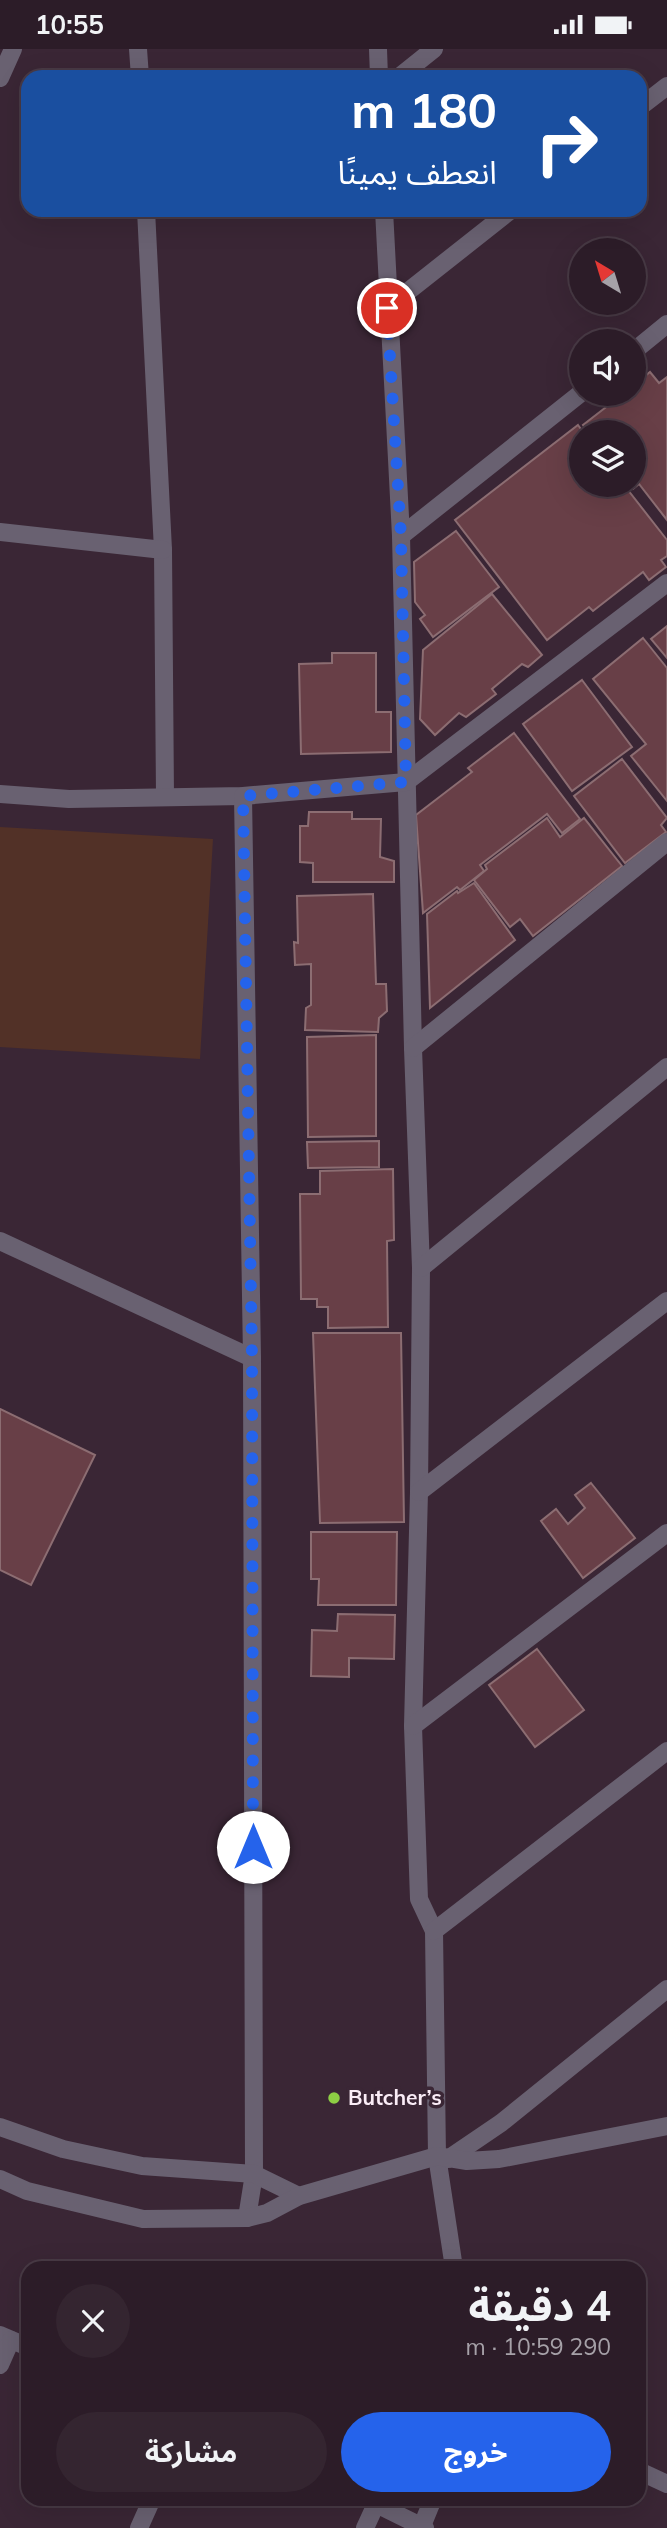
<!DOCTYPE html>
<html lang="ar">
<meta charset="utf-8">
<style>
body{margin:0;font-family:Mulish,"Noto Sans Arabic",sans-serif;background:#342530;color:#f1f3f6;direction:rtl;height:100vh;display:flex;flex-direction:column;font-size:26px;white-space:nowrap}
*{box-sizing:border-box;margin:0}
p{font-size:23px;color:#a6a1a8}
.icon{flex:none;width:38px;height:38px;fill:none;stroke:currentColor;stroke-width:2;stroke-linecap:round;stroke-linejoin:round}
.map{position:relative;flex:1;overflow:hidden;direction:ltr}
.details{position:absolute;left:21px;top:2212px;width:625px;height:245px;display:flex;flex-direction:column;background:#2c1c28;border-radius:21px;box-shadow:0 7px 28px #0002,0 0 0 2px #483a45;direction:rtl}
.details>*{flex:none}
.hud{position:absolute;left:21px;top:21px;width:626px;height:147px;border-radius:21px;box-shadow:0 7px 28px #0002,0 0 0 2px #483a45;direction:rtl;background:#1a4fa0;color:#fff;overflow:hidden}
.needle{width:46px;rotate:322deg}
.tools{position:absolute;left:569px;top:189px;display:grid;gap:14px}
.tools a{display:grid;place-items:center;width:77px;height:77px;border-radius:50%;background:#2c1c28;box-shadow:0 7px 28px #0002,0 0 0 2px #483a45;font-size:35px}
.pin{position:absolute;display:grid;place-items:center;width:60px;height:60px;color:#fff;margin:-30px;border:4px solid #fff;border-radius:50%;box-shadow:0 2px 7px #0007}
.me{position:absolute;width:77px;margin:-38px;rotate:0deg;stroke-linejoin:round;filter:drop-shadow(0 0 5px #0008)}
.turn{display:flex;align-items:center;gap:24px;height:147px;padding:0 35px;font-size:32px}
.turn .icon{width:91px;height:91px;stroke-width:2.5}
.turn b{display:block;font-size:49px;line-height:60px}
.round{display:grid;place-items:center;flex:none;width:74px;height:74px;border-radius:37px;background:#342530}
.headline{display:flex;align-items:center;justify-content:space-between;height:119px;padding:0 35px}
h1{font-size:42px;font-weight:700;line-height:52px}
.action{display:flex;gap:14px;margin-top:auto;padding:14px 35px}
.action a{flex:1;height:80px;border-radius:42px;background:#2563eb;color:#fff;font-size:28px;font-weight:700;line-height:80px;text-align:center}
.action a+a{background:#342530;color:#f1f3f6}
.status{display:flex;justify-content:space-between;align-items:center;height:49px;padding:0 35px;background:#2c1c28;direction:ltr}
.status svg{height:19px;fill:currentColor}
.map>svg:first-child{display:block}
.green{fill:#523127}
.building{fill:#683f47;stroke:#8c6d72;stroke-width:2}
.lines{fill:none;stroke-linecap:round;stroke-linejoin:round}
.minor{stroke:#696171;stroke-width:18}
.route{stroke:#2563eb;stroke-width:12;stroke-dasharray:0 21.6}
.poi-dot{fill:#8dce44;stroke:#3a2635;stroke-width:2.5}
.labels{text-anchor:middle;stroke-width:7;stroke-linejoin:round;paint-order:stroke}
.poi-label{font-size:21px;font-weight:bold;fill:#faecf6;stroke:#3a2635;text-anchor:start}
</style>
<div class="status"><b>10:55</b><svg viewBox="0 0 49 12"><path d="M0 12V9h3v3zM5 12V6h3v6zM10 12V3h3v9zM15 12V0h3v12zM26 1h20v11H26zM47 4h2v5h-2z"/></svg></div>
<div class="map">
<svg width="667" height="2479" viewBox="0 0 667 2479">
<rect width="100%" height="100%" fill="#3a2635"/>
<path class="green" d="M0 778 213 790 200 1010 0 998Z"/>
<g class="building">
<path d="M650 323 659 334 667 328V471L639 435 633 440 629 436H634V383H588L583 376 623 345H634V336Z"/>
<path d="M578 376 583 383H581V436H624L667 491V507L661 511 666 518 649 531 643 523 593 562 589 558 547 591 455 471Z"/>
<path d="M456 482 499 538 433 588 420 570 425 566 415 553 414 513Z"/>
<path d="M492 545 542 606 528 618 522 615 492 640 496 645 466 668 459 664 435 686 420 670 423 601Z"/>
<path d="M667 577V609L651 590Z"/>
<path d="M643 589 667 619V752L631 707 646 695 593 630Z"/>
<path d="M332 604H376V663H391V703L301 705 299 615 332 614Z"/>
<path d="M582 631 632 698 572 742 523 675Z"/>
<path d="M514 684 580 770 562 784 547 765 480 816 484 822 460 841 457 838 423 864 416 766 472 723 468 719Z"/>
<path d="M622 710 667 769 661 776 666 783 625 814 574 747Z"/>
<path d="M309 763H352V770H381L380 808 394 812V833H313V814L300 813V777H308Z"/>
<path d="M547 769 560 788 584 769 622 817 533 887 520 870 510 878 474 831 487 820 485 816Z"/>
<path d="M474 834 515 891 430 959 427 865 457 842 458 844Z"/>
<path d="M373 845 376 935H386L387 962 379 969 378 983 305 981 306 959 311 956V915L295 916 294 893 298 894 297 847Z"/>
<path d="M376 986V1087L308 1088 307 988Z"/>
<path d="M379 1092V1118L308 1119 307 1093Z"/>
<path d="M393 1120 394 1191 387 1192 388 1278 328 1279V1258H317V1250H301L300 1145H320V1122Z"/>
<path d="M313 1284H401L404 1473 320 1474Z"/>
<path d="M0 1360 95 1406 31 1536 0 1521Z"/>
<path d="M591 1434 635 1489 583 1529 541 1472 556 1460 568 1475 585 1459 575 1446Z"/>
<path d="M311 1483H397L396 1556H318L319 1530H311Z"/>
<path d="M338 1565 395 1566 394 1610 349 1609V1628L311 1627 312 1581 337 1582Z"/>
<path d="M537 1600 584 1661 535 1698 489 1636Z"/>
</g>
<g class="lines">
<g class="minor">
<path d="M138 0 140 28"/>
<path d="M378 0 379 28"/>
<path d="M399 28 434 0"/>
<path d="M0 29 13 0"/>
<path d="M640 58 667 37"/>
<path d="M146 161 163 501 165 748"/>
<path d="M384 161 401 487 413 999 421 1219 419 1443 413 1677 419 1850 434 1882 437 2107 454 2219"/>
<path d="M387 259 511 161"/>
<path d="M634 302 667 275"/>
<path d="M0 483 163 501"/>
<path d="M401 487 581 344"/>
<path d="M0 745 69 750 243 747 406 733 667 534"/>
<path d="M243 747 252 1309 254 2125 247 2169"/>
<path d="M413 999 667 793"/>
<path d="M0 1192 252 1309"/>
<path d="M421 1219 667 1018"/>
<path d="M419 1443 667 1252"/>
<path d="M413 1677 667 1484"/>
<path d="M434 1882 667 1702"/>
<path d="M0 2078 63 2100 142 2117 254 2125 299 2147"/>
<path d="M448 2110 501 2074 667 1940"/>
<path d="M0 2130 27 2142 143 2170 247 2169 267 2164 299 2147 437 2107 467 2112 499 2110 667 2077"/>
<path d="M0 2286 28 2298"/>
<path d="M0 2316 11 2291"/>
<path d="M639 2422 667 2435"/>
<path d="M366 2450 425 2479"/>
<path d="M422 2477 433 2450"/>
<path d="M139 2479 152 2450"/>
<path d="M365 2479 376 2455"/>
</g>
</g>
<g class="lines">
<path class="route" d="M253 1798 252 1309 243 747 406 733 401 487 387 259"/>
</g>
<circle class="poi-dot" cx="334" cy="2049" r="7"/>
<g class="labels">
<g class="poi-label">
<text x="348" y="2056">Butcher’s</text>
</g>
</g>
</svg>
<div class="tools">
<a><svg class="needle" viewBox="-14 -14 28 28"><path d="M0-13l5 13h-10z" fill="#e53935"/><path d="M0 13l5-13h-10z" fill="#a6a1a8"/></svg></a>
<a><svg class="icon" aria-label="sound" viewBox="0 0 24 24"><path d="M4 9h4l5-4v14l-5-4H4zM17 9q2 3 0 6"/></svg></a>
<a><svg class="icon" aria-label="layers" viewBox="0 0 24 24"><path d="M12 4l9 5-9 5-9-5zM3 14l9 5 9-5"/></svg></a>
</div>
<div class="pin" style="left:387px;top:259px;background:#d93025"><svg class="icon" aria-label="arrive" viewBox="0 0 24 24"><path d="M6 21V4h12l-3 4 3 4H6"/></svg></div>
<svg class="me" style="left:253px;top:1798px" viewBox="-20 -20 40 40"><circle r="19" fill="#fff"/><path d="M0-13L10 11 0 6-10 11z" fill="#2563eb"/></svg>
<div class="hud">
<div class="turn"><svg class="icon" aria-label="right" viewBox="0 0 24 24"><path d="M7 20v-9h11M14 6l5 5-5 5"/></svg><div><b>180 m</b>انعطف يمينًا</div></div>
</div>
<section class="details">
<div class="headline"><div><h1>4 دقيقة</h1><p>290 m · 10:59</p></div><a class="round"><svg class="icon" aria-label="close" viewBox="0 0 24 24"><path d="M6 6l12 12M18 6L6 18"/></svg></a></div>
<div class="action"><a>خروج</a><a>مشاركة</a></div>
</section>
</div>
